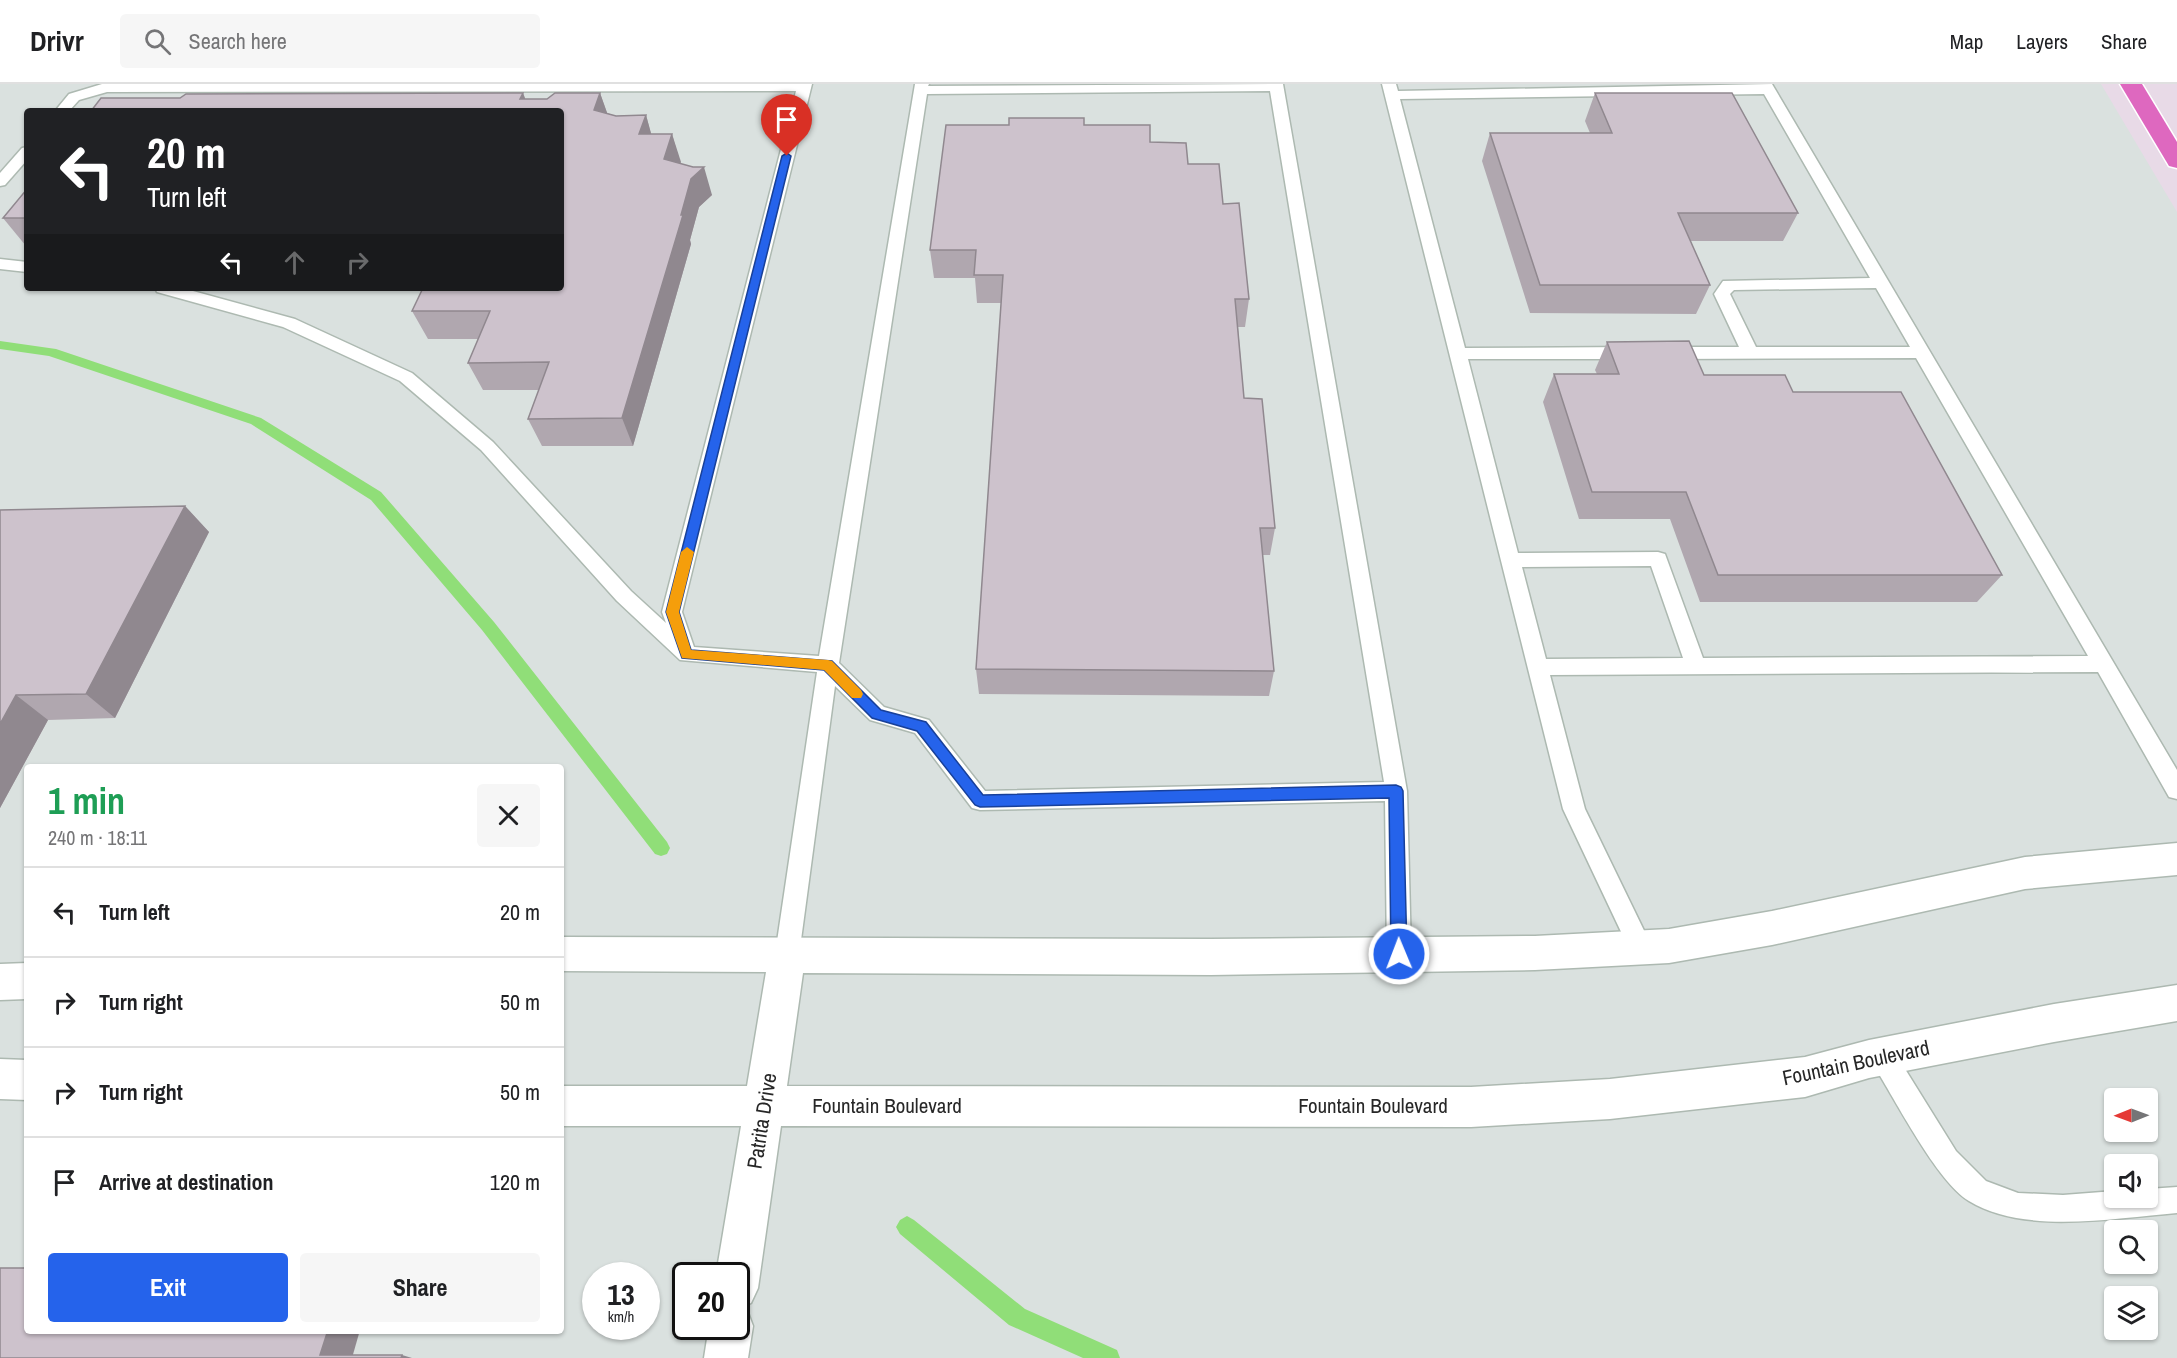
<!DOCTYPE html>
<meta charset="utf-8">
<style>
body{margin:0;font-family:"Archivo Narrow",sans-serif;background:#f6f6f6;color:#202124;height:100vh;display:flex;flex-direction:column;font-size:22px;white-space:nowrap}
*{box-sizing:border-box;margin:0}
p{font-size:20px;color:#757577}
.icon{flex:none;width:33px;height:33px;fill:none;stroke:currentColor;stroke-width:2;stroke-linecap:round;stroke-linejoin:round}
.map{position:relative;flex:1;overflow:hidden}
.details{position:absolute;left:24px;top:680px;width:540px;height:570px;display:flex;flex-direction:column;background:#fff;border-radius:6px;box-shadow:0 2px 4px #0004}
.details>*{flex:none}
.guide{position:absolute;left:24px;top:24px;width:540px;height:183px;border-radius:6px;box-shadow:0 2px 4px #0004;background:#202124;color:#fff;overflow:hidden}
.needle{width:39px;rotate:269deg}
.fabs{position:absolute;left:2104px;top:1004px;display:grid;gap:12px}
.fabs a{display:grid;place-items:center;width:54px;height:54px;border-radius:6px;background:#fff;box-shadow:0 2px 4px #0004;font-size:30px}
.speed{position:absolute;left:582px;top:1178px;display:flex;gap:12px;font-size:30px;font-weight:700;text-align:center}
.speed>*{display:grid;place-content:center;width:78px;height:78px;border-radius:50%;background:#fff;box-shadow:0 2px 4px #0004;line-height:1}
.speed small{font-size:15px;font-weight:400}
.speed .limit{border:3px solid #111;border-radius:9px;background:#fff;color:#111}
.pin{position:absolute;display:grid;place-items:center;width:51px;height:51px;color:#fff;margin:-62px -26px;border-radius:50% 50% 50% 0;rotate:-45deg;box-shadow:0 0 6px #0007}
.pin .icon{rotate:45deg}
.me{position:absolute;width:66px;margin:-33px;rotate:359deg;stroke-linejoin:round;filter:drop-shadow(0 0 4px #0008)}
.turn{display:flex;align-items:center;gap:21px;height:126px;padding:0 24px;font-size:27px}
.turn .icon{width:78px;height:78px;stroke-width:2.5}
.turn b{display:block;font-size:42px;line-height:51px}
.lanes{display:flex;align-items:center;height:57px;padding:0 24px;background:#0003;justify-content:center;gap:30px;direction:ltr}
.lanes .off{opacity:.35}
.round{display:grid;place-items:center;flex:none;width:63px;height:63px;border-radius:6px;background:#f6f6f6}
.overview{display:flex;align-items:center;justify-content:space-between;height:102px;padding:0 24px}
h1{font-size:36px;font-weight:700;line-height:45px;color:#1e9e55}
.primary-button{display:flex;gap:12px;margin-top:auto;padding:12px 24px}
.primary-button a{flex:1;height:69px;border-radius:6px;background:#2563eb;color:#fff;font-size:24px;font-weight:700;line-height:69px;text-align:center}
.primary-button a+a{background:#f6f6f6;color:#202124}
ul{padding:0;list-style:none}
li{display:flex;align-items:center;gap:18px;height:90px;padding:0 24px;border-top:2px solid #e0e0e0}
li div{flex:1}
li b{display:block;font-size:22px}
li em{font-style:normal}
header{display:flex;align-items:center;gap:36px;box-sizing:border-box;height:84px;padding:0 30px;background:#fff;border-bottom:2px solid #e0e0e0}
header strong{font-size:28px}
nav{display:flex;gap:33px;margin-inline-start:auto;font-size:21px}
.search{width:420px;height:54px;background:#f6f6f6;display:flex;align-items:center;gap:15px;box-sizing:border-box;padding:0 21px;border-radius:6px;color:#757577;font-size:22px}
.map>svg:first-child{display:block}
.industrial{fill:#dae1df;fill-rule:evenodd}
.lines{fill:none;stroke-linecap:round;stroke-linejoin:round}
.stream{fill:#90de78;fill-rule:evenodd}
.service-casing{stroke:#adb9b1;stroke-width:3}
.minor-casing{stroke:#adb9b1;stroke-width:3}
.primary-casing{stroke:#fff;stroke-width:3}
.service{fill:#fff;fill-rule:evenodd}
.minor{fill:#fff;fill-rule:evenodd}
.primary{fill:#de68bf;fill-rule:evenodd}
.wall{fill:#b0a7af}
.shaded-wall{fill:#90888f}
.building{fill:#cdc2cc;stroke:#90888f;stroke-width:1.5}
.route{fill:#2563eb;stroke:#184099;stroke-width:1.5}
.slow{fill:#f59e0b}
.labels{text-anchor:middle;stroke-width:5;stroke-linejoin:round;paint-order:stroke}
.near-street-label{font-size:21px;fill:#272727;stroke:#fff}
</style>
<header>
<strong>Drivr</strong>
<div class="search"><svg class="icon" aria-label="search" viewBox="0 0 24 24"><circle cx="10" cy="10" r="6"/><path d="M15 15l6 6"/></svg>Search here</div>
<nav><a>Map</a><a>Layers</a><a>Share</a></nav>
</header>
<div class="map">
<svg width="2177" height="1274" viewBox="0 0 2177 1274">
<rect width="100%" height="100%" fill="#e8dae7"/>
<path class="industrial" d="M0 0H2101L2177 128V1274H0ZM27 27H561V204H27ZM27 682H561V1246H27ZM2115 1014H2148V1047H2115ZM2115 1080H2148V1113H2115ZM2115 1146H2148V1179H2115ZM596 1191H646V1242H596ZM686 1191H736V1242H686ZM2115 1212H2148V1245H2115Z"/>
<g class="lines">
<g class="stream">
<path d="M0 257 56 265 261 334 381 408 494 538 667 758 670 764 667 770 661 772 655 770 482 546 371 416 251 340 49 272 0 265Z"/>
<path d="M907 1132 914 1136 1025 1225 1117 1266 1120 1274H1083L1009 1241 900 1150 896 1143 900 1136Z"/>
</g>
<g class="service-casing">
<g id="service">
<path d="M102 0H812L682 528 694 563 819 572 915 0H929L928 2 1283 0 1407 707 1411 870 1407 878 1399 881 1391 878 1387 870 1385 717 980 726 972 724 915 649 870 636 835 602 799 871 795 879 787 882 779 879 775 871 817 588 680 576 617 517 481 366 400 297 283 243 157 208 155 204H182L295 235 412 289 493 358 631 507 666 539 662 528 796 7 107 8 79 16 69 27H55L69 10ZM1270 7 1384 698 985 707 929 636 884 623 839 579 927 10Z"/>
<path d="M1382 0H1396L1398 7 1772 0 2177 686V715L2169 713 2098 588 1550 591 1585 725 1652 863 1648 871 1640 874 1632 871 1563 725ZM1764 10 1870 194 1723 197 1714 210 1739 263H1665L1659 265 1657 269 1659 273 1665 275 1916 274 2088 572 1703 574 1665 470 1658 468 1518 469 1468 275H1631L1637 273 1639 269 1637 265 1631 263 1465 264 1400 15ZM1876 204 1910 263H1756L1730 210 1734 206ZM1651 482 1683 574 1546 575 1522 483Z"/>
<path d="M27 63V76L5 101 0 102V89L22 64Z"/>
<path d="M0 175 27 178V188L0 185Z"/>
<path d="M1883 961 1892 964 1956 1067 1986 1097 2018 1109 2063 1111 2115 1107V1113H2148V1105L2177 1103V1129C2115 1134 2024 1151 1969 1117 1937 1098 1895 1015 1874 982L1871 973 1874 964Z"/>
</g>
</g>
<g class="minor-casing">
<g id="minor">
<path d="M2177 759V791L2025 805 1772 861 1669 879 1535 886 1211 891 803 889 787 1002 1471 1003 1610 995 1805 973 1869 956 2054 920 2177 901V937L2054 958 1869 994 1805 1013 1610 1035 1471 1043 781 1042 758 1204 751 1219 740 1224 747 1226 753 1242 748 1274H704L709 1242H736V1191H716L741 1042H561V1002H747L766 888 561 887V853L1211 855 1535 852 1669 845 1772 827 2025 773Z"/>
<path d="M27 879V915L0 916V880Z"/>
<path d="M0 975 27 976V1016L0 1015Z"/>
</g>
</g>
<g class="primary-casing">
<path id="primary" d="M2120 0H2142L2177 58V84L2169 82 2166 77Z"/>
</g>
<use href="#service" class="service"/>
<use href="#minor" class="minor"/>
<use href="#primary" class="primary"/>
</g>
<g class="wall">
<path d="M523 9 525 15H547L600 9 607 29 616 32 646 31 651 50H672L680 79 712 111 699 123 690 156 691 160 633 362H542L528 335 539 306H483L468 279 478 255H428L412 227 422 207H377L375 204H561L180 14Z"/>
<path d="M1595 9 1798 129 1783 157H1690L1710 201 1696 230 1530 229 1482 77 1490 49H1590L1585 37Z"/>
<path d="M1084 41 1150 58 1188 80 1223 120 1249 215 1245 243H1238L1244 314 1275 444 1270 471H1262L1274 587 1269 612 979 610 976 585 1001 219H977L975 194H934L930 166Z"/>
<path d="M27 105V162H26L3 134Z"/>
<path d="M1607 258 1704 291 1793 308 2002 491 1977 518H1700L1670 435H1579L1543 318 1554 290H1597L1595 286Z"/>
<path d="M185 422 209 448 115 634 48 636 0 724V426Z"/>
</g>
<g class="shaded-wall">
<path d="M523 9 530 27 520 15Z"/>
<path d="M600 9 610 37 594 26Z"/>
<path d="M646 31 654 60 639 50Z"/>
<path d="M672 50 681 78 672 103 664 75Z"/>
<path d="M704 83 712 111 699 123 690 156 691 160 633 362 622 334 691 95Z"/>
<path d="M185 422 209 448 115 634 86 610Z"/>
<path d="M16 611 48 636 0 724V640Z"/>
<path d="M328 1246H360L352 1274 320 1271Z"/>
<path d="M402 1271 412 1274H401Z"/>
</g>
<g class="building">
<path d="M523 9 520 15H547L555 9H600L594 26 616 32 646 31 639 50H672L664 75 693 83H704L691 95 681 131H683L622 334 528 335 549 278 468 279 490 227H412L423 204H561V27H91L101 14H180L186 10Z"/>
<path d="M1595 9H1732L1798 129H1678L1710 201H1540L1490 49H1612Z"/>
<path d="M1009 34H1084V41H1150V58L1186 59 1188 80H1219L1223 120 1239 119 1249 215H1235L1244 314 1262 315 1275 444H1260L1274 587 976 585 1003 191H974L976 166H930L946 41H1009Z"/>
<path d="M27 105V134H3Z"/>
<path d="M1689 257 1704 291H1785L1793 308H1901L2002 491H1718L1686 408H1592L1554 290H1619L1607 258Z"/>
<path d="M185 422 86 610 16 611 0 640V426Z"/>
<path d="M0 1184H27V1246H328L320 1271H402L401 1274H0Z"/>
</g>
<path class="route" d="M787 69 791 72 679 528 691 566 832 577 881 626 926 638 983 711 1396 701 1401 703 1403 707 1407 870 1404 875 1399 877 1393 875 1391 870 1389 714 980 723 975 721 917 647 872 634 824 586 682 574 666 528 782 72Z"/>
<path class="slow" d="M687 463 694 468 679 528 691 566 828 576 832 577 861 606 863 610 861 614H852L824 586 682 574 666 528 681 468Z"/>
<g class="labels">
<g class="near-street-label">
<text transform="translate(1856 979) rotate(-12)" y="7">Fountain Boulevard</text>
<text x="887" y="1029">Fountain Boulevard</text>
<text x="1373" y="1029">Fountain Boulevard</text>
<text transform="translate(762 1037) rotate(-81)" y="7">Patrita Drive</text>
</g>
</g>
</svg>
<div class="fabs">
<a><svg class="needle" viewBox="-14 -14 28 28"><path d="M0-13l5 13h-10z" fill="#e53935"/><path d="M0 13l5-13h-10z" fill="#757577"/></svg></a>
<a><svg class="icon" aria-label="sound" viewBox="0 0 24 24"><path d="M4 9h4l5-4v14l-5-4H4zM17 9q2 3 0 6"/></svg></a>
<a><svg class="icon" aria-label="search" viewBox="0 0 24 24"><circle cx="10" cy="10" r="6"/><path d="M15 15l6 6"/></svg></a>
<a><svg class="icon" aria-label="layers" viewBox="0 0 24 24"><path d="M12 4l9 5-9 5-9-5zM3 14l9 5 9-5"/></svg></a>
</div>
<div class="speed"><div>13<small>km/h</small></div><div class="limit">20</div></div>
<div class="pin" style="left:787px;top:72px;background:#d93025"><svg class="icon" aria-label="arrive" viewBox="0 0 24 24"><path d="M6 21V4h12l-3 4 3 4H6"/></svg></div>
<svg class="me" style="left:1399px;top:870px" viewBox="-20 -20 40 40"><circle r="17" fill="#2563eb" stroke="#fff" stroke-width="3"/><path d="M0-11L8 9 0 5-8 9z" fill="#fff"/></svg>
<div class="guide">
<div class="turn"><svg class="icon" aria-label="left" viewBox="0 0 24 24"><path d="M17 20v-9H6M10 6l-5 5 5 5"/></svg><div><b>20 m</b>Turn left</div></div>
<div class="lanes"><svg class="icon" aria-label="left" viewBox="0 0 24 24"><path d="M17 20v-9H6M10 6l-5 5 5 5"/></svg><svg class="icon off" aria-label="ahead" viewBox="0 0 24 24"><path d="M12 20V5M6 11l6-6 6 6"/></svg><svg class="icon off" aria-label="right" viewBox="0 0 24 24"><path d="M7 20v-9h11M14 6l5 5-5 5"/></svg></div>
</div>
<section class="details">
<div class="overview"><div><h1>1 min</h1><p>240 m · 18:11</p></div><a class="round"><svg class="icon" aria-label="close" viewBox="0 0 24 24"><path d="M6 6l12 12M18 6L6 18"/></svg></a></div>
<ul>
<li><svg class="icon" aria-label="left" viewBox="0 0 24 24"><path d="M17 20v-9H6M10 6l-5 5 5 5"/></svg><div><b>Turn left</b></div><em>20 m</em></li>
<li><svg class="icon" aria-label="right" viewBox="0 0 24 24"><path d="M7 20v-9h11M14 6l5 5-5 5"/></svg><div><b>Turn right</b></div><em>50 m</em></li>
<li><svg class="icon" aria-label="right" viewBox="0 0 24 24"><path d="M7 20v-9h11M14 6l5 5-5 5"/></svg><div><b>Turn right</b></div><em>50 m</em></li>
<li><svg class="icon" aria-label="arrive" viewBox="0 0 24 24"><path d="M6 21V4h12l-3 4 3 4H6"/></svg><div><b>Arrive at destination</b></div><em>120 m</em></li>
</ul>
<div class="primary-button"><a>Exit</a><a>Share</a></div>
</section>
</div>
